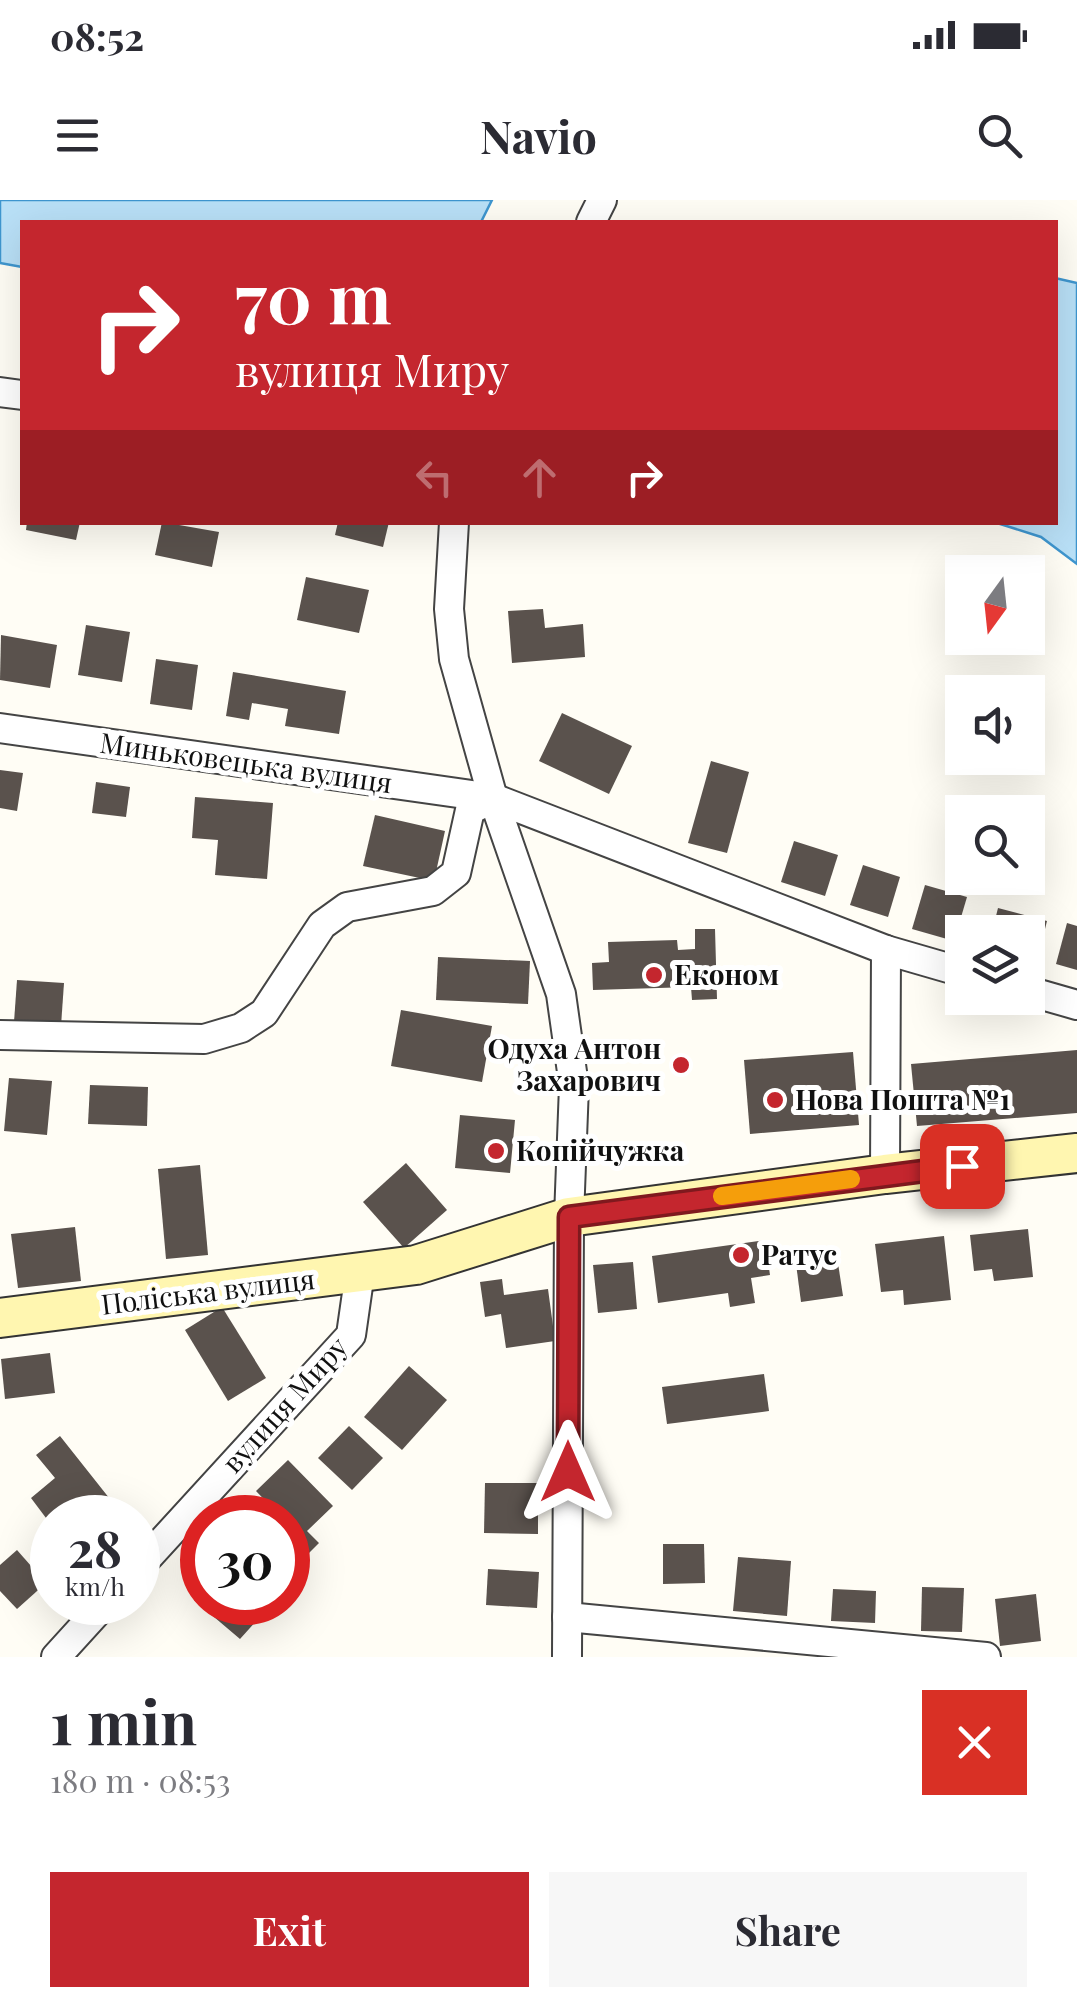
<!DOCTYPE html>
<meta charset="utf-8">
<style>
body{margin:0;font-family:"Playfair Display",serif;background:#f7f7f7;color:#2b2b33;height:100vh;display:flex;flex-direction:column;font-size:38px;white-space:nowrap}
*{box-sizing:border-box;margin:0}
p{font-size:32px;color:#7c7c81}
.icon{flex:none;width:55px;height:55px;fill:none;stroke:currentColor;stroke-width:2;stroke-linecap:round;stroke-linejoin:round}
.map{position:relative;height:1457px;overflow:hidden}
.details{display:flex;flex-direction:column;background:#fff;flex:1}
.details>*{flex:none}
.guide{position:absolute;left:20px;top:20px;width:1038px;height:305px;border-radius:0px;box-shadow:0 10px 40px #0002;background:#c4262e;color:#fff;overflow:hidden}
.needle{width:65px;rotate:195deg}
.fabs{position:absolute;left:945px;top:355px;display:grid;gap:20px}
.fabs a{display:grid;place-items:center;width:100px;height:100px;border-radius:0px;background:#fff;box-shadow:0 10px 40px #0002;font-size:50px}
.speed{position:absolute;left:30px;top:1295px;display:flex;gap:20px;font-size:50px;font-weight:700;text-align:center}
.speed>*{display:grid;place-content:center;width:130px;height:130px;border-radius:50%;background:#fff;box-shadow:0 10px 40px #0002;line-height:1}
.speed small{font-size:25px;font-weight:400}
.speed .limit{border:15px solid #d22;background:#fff;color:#111}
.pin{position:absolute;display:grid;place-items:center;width:85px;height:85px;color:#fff;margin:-42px;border-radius:20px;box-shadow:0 5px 15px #0006}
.me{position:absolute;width:110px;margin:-55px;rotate:0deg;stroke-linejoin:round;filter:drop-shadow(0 0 8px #0008)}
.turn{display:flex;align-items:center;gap:35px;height:210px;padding:0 50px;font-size:45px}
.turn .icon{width:130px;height:130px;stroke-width:2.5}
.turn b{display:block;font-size:70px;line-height:85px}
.lanes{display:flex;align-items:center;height:95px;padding:0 50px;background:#0003;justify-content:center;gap:50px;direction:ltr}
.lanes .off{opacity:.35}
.round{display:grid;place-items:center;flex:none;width:105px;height:105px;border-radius:0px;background:#f7f7f7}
.overview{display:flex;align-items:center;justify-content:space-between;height:170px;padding:0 50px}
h1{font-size:60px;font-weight:700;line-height:75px}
.cta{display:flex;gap:20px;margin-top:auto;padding:20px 50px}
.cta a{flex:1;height:115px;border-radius:0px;background:#c4262e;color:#fff;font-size:40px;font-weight:700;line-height:115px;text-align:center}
.cta a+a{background:#f7f7f7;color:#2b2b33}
.status{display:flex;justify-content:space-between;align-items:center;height:70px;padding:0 50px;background:#fff;direction:ltr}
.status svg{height:28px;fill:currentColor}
header{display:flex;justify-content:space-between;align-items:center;height:130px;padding:0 50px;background:#fff;font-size:45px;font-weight:700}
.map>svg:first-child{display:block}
.water{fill:#b9e0f7;stroke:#3f96cf;stroke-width:2.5}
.building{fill:#5a524d}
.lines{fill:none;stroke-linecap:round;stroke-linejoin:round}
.street-casing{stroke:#444;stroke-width:32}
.secondary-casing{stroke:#333;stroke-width:42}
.street{stroke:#fff;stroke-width:28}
.secondary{stroke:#fff6b0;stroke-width:38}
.route-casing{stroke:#7f191e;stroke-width:25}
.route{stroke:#c4262e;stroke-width:18}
.slow{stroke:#f59e0b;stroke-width:18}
.poi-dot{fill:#c4262e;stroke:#fff;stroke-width:4}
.labels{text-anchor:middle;stroke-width:10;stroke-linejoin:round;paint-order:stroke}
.street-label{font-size:28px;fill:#111;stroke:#fff}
.poi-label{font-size:28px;font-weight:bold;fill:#111;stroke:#fff;text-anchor:start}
</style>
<div class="status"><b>08:52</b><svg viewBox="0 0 49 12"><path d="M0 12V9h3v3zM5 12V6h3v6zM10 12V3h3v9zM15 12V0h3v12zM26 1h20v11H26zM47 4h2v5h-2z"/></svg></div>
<header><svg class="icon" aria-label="menu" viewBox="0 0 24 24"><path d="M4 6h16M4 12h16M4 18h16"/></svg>Navio<svg class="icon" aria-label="search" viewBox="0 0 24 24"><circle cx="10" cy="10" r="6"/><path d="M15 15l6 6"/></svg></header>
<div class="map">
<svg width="1077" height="1457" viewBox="0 0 1077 1457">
<rect width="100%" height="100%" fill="#fffdf5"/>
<g class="water">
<path d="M0 0H492L481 22H22V67L0 63Z"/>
<path d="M1055 78 1077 83V364L1041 337 997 323 1055 322Z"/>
</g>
<g class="building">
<path d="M27 322H80L76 340 26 330Z"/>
<path d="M162 322 219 332 212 367 155 355Z"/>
<path d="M338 322H389L383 347 335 335Z"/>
<path d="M306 377 369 390 359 433 297 420Z"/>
<path d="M543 409 545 428 583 424 585 457 512 463 508 411Z"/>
<path d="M86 425 130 432 122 482 78 475Z"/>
<path d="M1 435 57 445 50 488 0 480Z"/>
<path d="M156 459 198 465 192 510 150 504Z"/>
<path d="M233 472 346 491 339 534 285 526 288 509 252 503 249 520 226 516Z"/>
<path d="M562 513 632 546 609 594 539 561Z"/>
<path d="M711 561 749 572 727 653 688 643Z"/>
<path d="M0 570 23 573 17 611 0 608Z"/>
<path d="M96 582 130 587 126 617 92 613Z"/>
<path d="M195 597 273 603 267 679 215 675 218 640 192 638Z"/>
<path d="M375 615 445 631 434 681 363 666Z"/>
<path d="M794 641 838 655 825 696 781 682Z"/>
<path d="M863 665 900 677 888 717 850 705Z"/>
<path d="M925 685 967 697 954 741 912 729Z"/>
<path d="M998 708 1047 721 1037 761 1028 759V732H992Z"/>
<path d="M1067 723 1077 726V770L1056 764Z"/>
<path d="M695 729H715L717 799 692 800 691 787 593 790 592 763 609 762 608 742 677 740 678 750 695 749Z"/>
<path d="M438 757 530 761 528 804 436 800Z"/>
<path d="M17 780 64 783 61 826 14 822Z"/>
<path d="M401 810 492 826 482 882 391 866Z"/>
<path d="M1077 850V913L917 926 911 864Z"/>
<path d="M853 852 859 925 750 934 744 860Z"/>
<path d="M9 878 52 881 47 935 4 931Z"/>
<path d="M90 885 148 887 147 926 88 924Z"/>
<path d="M460 915 515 920 510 973 455 968Z"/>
<path d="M406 963 447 1010 404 1048 363 1002Z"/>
<path d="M200 965 208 1055 166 1059 158 969Z"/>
<path d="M75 1027 81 1081 18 1088 11 1034Z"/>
<path d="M1028 1029 1033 1077 994 1081 992 1069 974 1071 970 1035Z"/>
<path d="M944 1036 951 1100 904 1105 903 1090 881 1092 875 1044Z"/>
<path d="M765 1040 770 1075 751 1078 755 1103 730 1107 728 1093 658 1103 652 1056Z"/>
<path d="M836 1050 843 1096 801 1102 795 1056Z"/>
<path d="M633 1062 637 1109 598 1113 593 1065Z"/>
<path d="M502 1079 504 1095 548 1089 555 1141 506 1148 501 1114 485 1117 480 1082Z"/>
<path d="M222 1107 266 1178 228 1201 185 1130Z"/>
<path d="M50 1153 55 1193 5 1199 1 1159Z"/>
<path d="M409 1166 447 1200 402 1250 364 1217Z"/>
<path d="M764 1174 769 1211 667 1224 662 1187Z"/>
<path d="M349 1226 383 1258 352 1290 318 1258Z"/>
<path d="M60 1236 121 1313 116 1318H52V1326L31 1298 55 1278 36 1255Z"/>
<path d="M288 1260 333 1306 307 1331 319 1343 301 1361 288 1348V1318H275L278 1314 256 1291Z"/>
<path d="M485 1283H538V1334L484 1333Z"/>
<path d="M663 1344H704L705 1383 663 1384Z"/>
<path d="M17 1350 46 1383 17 1409 0 1391V1365Z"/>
<path d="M738 1357 791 1361 787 1416 733 1411Z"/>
<path d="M488 1369 539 1372 537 1408 486 1405Z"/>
<path d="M922 1387 964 1388 962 1432 921 1431Z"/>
<path d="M833 1389 876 1391 875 1423 831 1421Z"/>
<path d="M202 1390V1402H251L246 1409 258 1419 240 1439 194 1400Z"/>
<path d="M1036 1394 1041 1441 1000 1446 995 1399Z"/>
</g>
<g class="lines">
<g class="street-casing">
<g id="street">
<path d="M591 22 602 0"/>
<path d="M0 192 22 195"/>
<path d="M454 322 449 409 454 459 493 598 561 794 574 886 569 1017 567 1457"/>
<path d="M0 528 493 598 886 750 962 772"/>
<path d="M1028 791 1077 805"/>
<path d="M0 835 204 839 241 828 264 813 322 725 347 707 433 691 456 673 470 610 493 598"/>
<path d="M885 974 886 750"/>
<path d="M138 1368 351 1135 360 1072"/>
<path d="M567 1417 986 1457"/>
<path d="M56 1457 106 1402"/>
</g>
</g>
<g class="secondary-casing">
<path id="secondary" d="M0 1118 416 1065 569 1017 885 974 1077 953"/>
</g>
<use href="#street" class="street"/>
<use href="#secondary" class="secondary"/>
</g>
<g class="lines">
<g class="route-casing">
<path id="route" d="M568 1272 569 1017 962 966"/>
</g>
<use href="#route" class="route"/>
<path class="slow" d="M722 996 851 979"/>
</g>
<g class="poi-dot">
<circle cx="654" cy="775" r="10"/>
<circle cx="681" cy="865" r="10"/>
<circle cx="775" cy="900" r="10"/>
<circle cx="496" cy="951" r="10"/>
<circle cx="741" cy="1055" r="10"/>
</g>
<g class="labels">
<g class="street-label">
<text transform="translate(246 563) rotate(8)" y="10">Миньковецька вулиця</text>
<text transform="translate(208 1092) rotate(-7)" y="10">Поліська вулиця</text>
<text transform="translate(285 1205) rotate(-48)" y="10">вулиця Миру</text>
</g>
<g class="poi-label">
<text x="674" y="785">Економ</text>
<text x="661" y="859" text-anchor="end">Одуха Антон<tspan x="661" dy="32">Захарович</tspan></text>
<text x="795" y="910">Нова Пошта №1</text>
<text x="516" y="961">Копійчужка</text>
<text x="761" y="1065">Ратус</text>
</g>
</g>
</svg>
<div class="fabs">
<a><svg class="needle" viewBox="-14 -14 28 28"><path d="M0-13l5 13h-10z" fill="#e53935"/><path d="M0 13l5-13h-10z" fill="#7c7c81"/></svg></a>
<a><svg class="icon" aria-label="sound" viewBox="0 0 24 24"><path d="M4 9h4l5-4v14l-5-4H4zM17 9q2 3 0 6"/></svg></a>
<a><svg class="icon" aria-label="search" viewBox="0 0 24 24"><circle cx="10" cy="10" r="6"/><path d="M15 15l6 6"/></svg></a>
<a><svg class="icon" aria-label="layers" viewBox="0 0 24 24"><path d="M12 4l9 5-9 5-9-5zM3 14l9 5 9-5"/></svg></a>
</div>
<div class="speed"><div>28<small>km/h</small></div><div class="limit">30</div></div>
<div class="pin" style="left:962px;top:966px;background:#d93025"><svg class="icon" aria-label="arrive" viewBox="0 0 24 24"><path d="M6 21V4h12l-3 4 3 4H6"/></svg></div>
<svg class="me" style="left:568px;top:1272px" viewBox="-20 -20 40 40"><path d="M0-17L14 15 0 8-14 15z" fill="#c4262e" stroke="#fff" stroke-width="4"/></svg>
<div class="guide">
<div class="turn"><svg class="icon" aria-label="right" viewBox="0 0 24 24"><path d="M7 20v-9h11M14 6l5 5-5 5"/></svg><div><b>70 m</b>вулиця Миру</div></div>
<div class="lanes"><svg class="icon off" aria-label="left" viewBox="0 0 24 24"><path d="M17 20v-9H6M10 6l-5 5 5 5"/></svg><svg class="icon off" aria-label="ahead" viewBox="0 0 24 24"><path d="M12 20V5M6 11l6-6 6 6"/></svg><svg class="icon" aria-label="right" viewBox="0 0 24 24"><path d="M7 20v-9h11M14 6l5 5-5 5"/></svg></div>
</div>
</div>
<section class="details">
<div class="overview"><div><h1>1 min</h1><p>180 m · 08:53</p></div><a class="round" style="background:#d93025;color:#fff"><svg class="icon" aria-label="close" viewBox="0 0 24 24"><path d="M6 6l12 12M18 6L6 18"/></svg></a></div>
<div class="cta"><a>Exit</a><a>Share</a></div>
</section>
